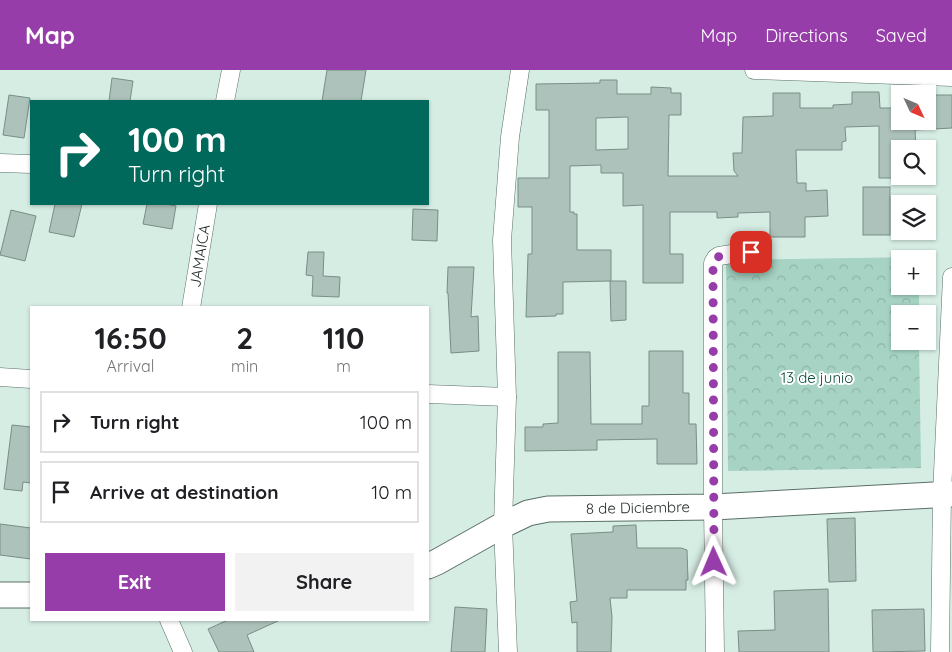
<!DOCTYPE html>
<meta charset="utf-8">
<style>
body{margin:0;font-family:Quicksand,sans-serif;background:#f2f2f2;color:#202124;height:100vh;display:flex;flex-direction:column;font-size:19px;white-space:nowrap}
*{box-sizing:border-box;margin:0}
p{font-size:16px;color:#757577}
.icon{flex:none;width:28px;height:28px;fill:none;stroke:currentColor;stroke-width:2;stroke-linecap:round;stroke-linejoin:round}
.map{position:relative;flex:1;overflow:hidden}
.side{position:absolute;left:30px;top:236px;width:399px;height:315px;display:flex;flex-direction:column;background:#fff;border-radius:0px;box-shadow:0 1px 4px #0004}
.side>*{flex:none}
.banner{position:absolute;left:30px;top:30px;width:399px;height:105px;border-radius:0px;box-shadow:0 1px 4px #0004;background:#00695c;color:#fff;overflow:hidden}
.needle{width:32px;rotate:134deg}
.fabs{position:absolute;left:891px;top:15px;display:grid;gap:10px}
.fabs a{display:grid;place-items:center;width:45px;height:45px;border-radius:0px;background:#fff;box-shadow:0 1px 4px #0004;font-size:25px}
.pin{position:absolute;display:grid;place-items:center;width:42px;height:42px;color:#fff;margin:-21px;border-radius:10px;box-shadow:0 2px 8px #0006}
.me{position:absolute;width:55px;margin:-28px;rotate:359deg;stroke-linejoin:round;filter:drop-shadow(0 0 4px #0008)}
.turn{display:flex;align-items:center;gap:18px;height:105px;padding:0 15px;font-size:22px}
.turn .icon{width:65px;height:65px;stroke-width:2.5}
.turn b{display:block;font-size:35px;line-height:42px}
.eta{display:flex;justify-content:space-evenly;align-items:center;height:85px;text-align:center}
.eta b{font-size:30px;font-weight:800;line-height:35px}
.primary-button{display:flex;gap:10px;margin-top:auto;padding:10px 15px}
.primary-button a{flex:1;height:58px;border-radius:0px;background:#973da9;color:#fff;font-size:20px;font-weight:800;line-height:58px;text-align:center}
.primary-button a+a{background:#f2f2f2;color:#202124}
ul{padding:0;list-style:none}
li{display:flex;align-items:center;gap:15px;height:62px;margin:0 10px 8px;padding:0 5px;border:2px solid #e0e0e0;border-radius:0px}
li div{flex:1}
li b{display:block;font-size:19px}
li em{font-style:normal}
header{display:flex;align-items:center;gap:30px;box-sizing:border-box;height:70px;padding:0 25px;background:#973da9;color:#fff}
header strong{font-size:24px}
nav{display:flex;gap:28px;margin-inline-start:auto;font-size:18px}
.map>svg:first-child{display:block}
.park{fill:url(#park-crowns)}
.building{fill:#acc2ba;stroke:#798e86;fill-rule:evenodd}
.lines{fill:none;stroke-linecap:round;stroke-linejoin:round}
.minor-casing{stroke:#5a6f67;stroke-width:19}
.secondary-casing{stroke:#5a6f67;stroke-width:27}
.minor{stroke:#fff;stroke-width:18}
.secondary{stroke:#fff;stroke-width:25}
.route{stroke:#973da9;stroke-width:9;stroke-dasharray:0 16.2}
.labels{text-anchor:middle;stroke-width:4;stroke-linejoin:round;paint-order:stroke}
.street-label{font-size:15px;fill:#242d2a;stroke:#fff}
.park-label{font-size:15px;fill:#0a4a3a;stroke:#fff}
</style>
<header>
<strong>Map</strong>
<nav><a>Map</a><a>Directions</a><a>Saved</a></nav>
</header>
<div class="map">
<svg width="952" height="582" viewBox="0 0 952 582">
<defs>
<pattern id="park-crowns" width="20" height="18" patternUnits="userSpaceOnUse" patternTransform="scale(1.25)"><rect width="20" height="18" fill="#a6d3c3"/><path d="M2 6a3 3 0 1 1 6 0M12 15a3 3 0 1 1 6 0" fill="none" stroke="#8fb5a8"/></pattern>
</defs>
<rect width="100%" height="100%" fill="#d6ede4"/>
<path class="park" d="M919 187V189H900V216H919V244H900V271H919L921 398 728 401 726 190Z"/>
<g class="building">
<path d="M327 0H366L361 31H322Z"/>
<path d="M112 8 133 11 130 31H109Z"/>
<path d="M600 10H617V24H651V17L671 18V23H681V45H669L668 106H738L734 101 733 83H742L743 47 773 46V23H800V38H833V35L852 34V22H879L880 38H900V51H928V25H952V58L915 60 916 79H900V106H916V108H879V56L845 57 846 71 842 72V80H796L797 113H806V121L827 120 828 146 805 147V167H770V142L738 143V147L717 148V142H670V184H683V213H643V135L623 136V103H601V95L570 96V142H574V144H577V180H611V211L563 212V244H556V246L526 247 528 184H532V137H518V108H549V40H536V14L600 13ZM628 47V79L596 80V48Z"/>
<path d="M9 25 30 28 24 68 3 65Z"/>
<rect x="863" y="117" width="27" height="48"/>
<path d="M55 134H82L74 167 49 162Z"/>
<path d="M147 134H166L176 136 172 159 143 154Z"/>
<path d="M413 139 438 140 437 171 412 170Z"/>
<path d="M11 140 36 146 25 191 0 185Z"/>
<path d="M308 182H324L323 206 340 207 339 227 312 226 313 206 306 205Z"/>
<path d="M448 197H474L471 247 478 246 479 281 451 283 448 223H447Z"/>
<path d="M610 211H626V250L611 251Z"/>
<path d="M649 281H683V323H689V354H696L697 394H657V369L597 370V380L525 381V357H543V354L558 353V282H590L591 354H642V336H649Z"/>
<path d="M12 355 31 357V413L23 412 22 421 4 419Z"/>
<path d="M855 448 856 511 829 512 827 449Z"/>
<path d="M0 454 31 458V489L0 485Z"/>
<path d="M636 455 637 478H681L687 480 688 510H686V520H627V528H610L612 547 611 582H577V552L572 553 570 532 577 531 571 464 613 462V456Z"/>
<path d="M828 519 829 582H739L738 561 775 560 774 521Z"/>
<path d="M455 537 487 539 485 582H451Z"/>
<path d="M924 539 925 581 873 582 872 540Z"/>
<path d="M228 550H280L247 565 254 582H219L208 559Z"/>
</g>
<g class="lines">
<g class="minor-casing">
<g id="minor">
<path d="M754 0 952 7"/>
<path d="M225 31 231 0"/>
<path d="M0 93 31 94"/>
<path d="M191 238 208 134"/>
<path d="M0 307 31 309"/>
<path d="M428 324 507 327"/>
<path d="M169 550 183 582"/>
<path d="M508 582 503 455 507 327 502 170 510 67 520 0"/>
<path d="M715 582 713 437V193L716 188 719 186 751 181"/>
<path d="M940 582 942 424 952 207"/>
</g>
</g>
<g class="secondary-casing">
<g id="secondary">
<path d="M428 496 437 492 503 455 528 443 548 439 713 437 952 424"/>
<path d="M0 525H31"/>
</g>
</g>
<use href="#minor" class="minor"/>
<use href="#secondary" class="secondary"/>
</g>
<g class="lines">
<path class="route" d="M714 492 713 193 716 188 720 186 751 182"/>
</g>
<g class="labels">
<g class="street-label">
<text transform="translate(200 186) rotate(-81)" y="5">JAMAICA</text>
<text transform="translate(638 438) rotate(-1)" y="5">8 de Diciembre</text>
</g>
<g class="park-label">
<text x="817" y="313">13 de junio</text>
</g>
</g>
</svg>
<div class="fabs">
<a><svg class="needle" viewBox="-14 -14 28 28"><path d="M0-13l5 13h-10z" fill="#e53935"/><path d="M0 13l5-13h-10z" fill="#757577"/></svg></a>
<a><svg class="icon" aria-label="search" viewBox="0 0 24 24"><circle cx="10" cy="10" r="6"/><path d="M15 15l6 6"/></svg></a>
<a><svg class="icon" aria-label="layers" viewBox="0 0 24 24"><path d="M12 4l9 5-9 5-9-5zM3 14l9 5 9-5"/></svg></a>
<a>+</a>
<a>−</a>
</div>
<div class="pin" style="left:751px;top:182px;background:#d93025"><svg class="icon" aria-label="arrive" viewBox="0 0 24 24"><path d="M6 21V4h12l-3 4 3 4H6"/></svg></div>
<svg class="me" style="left:714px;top:492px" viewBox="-20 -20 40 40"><path d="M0-17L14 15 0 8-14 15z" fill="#973da9" stroke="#fff" stroke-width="4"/></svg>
<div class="banner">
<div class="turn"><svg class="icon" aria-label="right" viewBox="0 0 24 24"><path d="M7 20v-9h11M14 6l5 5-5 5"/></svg><div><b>100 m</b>Turn right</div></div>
</div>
<section class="side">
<div class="eta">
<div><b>16:50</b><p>Arrival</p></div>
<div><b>2</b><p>min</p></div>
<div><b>110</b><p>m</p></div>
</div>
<ul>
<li><svg class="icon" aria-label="right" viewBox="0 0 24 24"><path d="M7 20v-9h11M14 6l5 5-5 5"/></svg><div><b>Turn right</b></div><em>100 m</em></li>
<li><svg class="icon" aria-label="arrive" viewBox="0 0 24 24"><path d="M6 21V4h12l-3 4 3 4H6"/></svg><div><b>Arrive at destination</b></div><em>10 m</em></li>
</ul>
<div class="primary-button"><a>Exit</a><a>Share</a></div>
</section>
</div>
